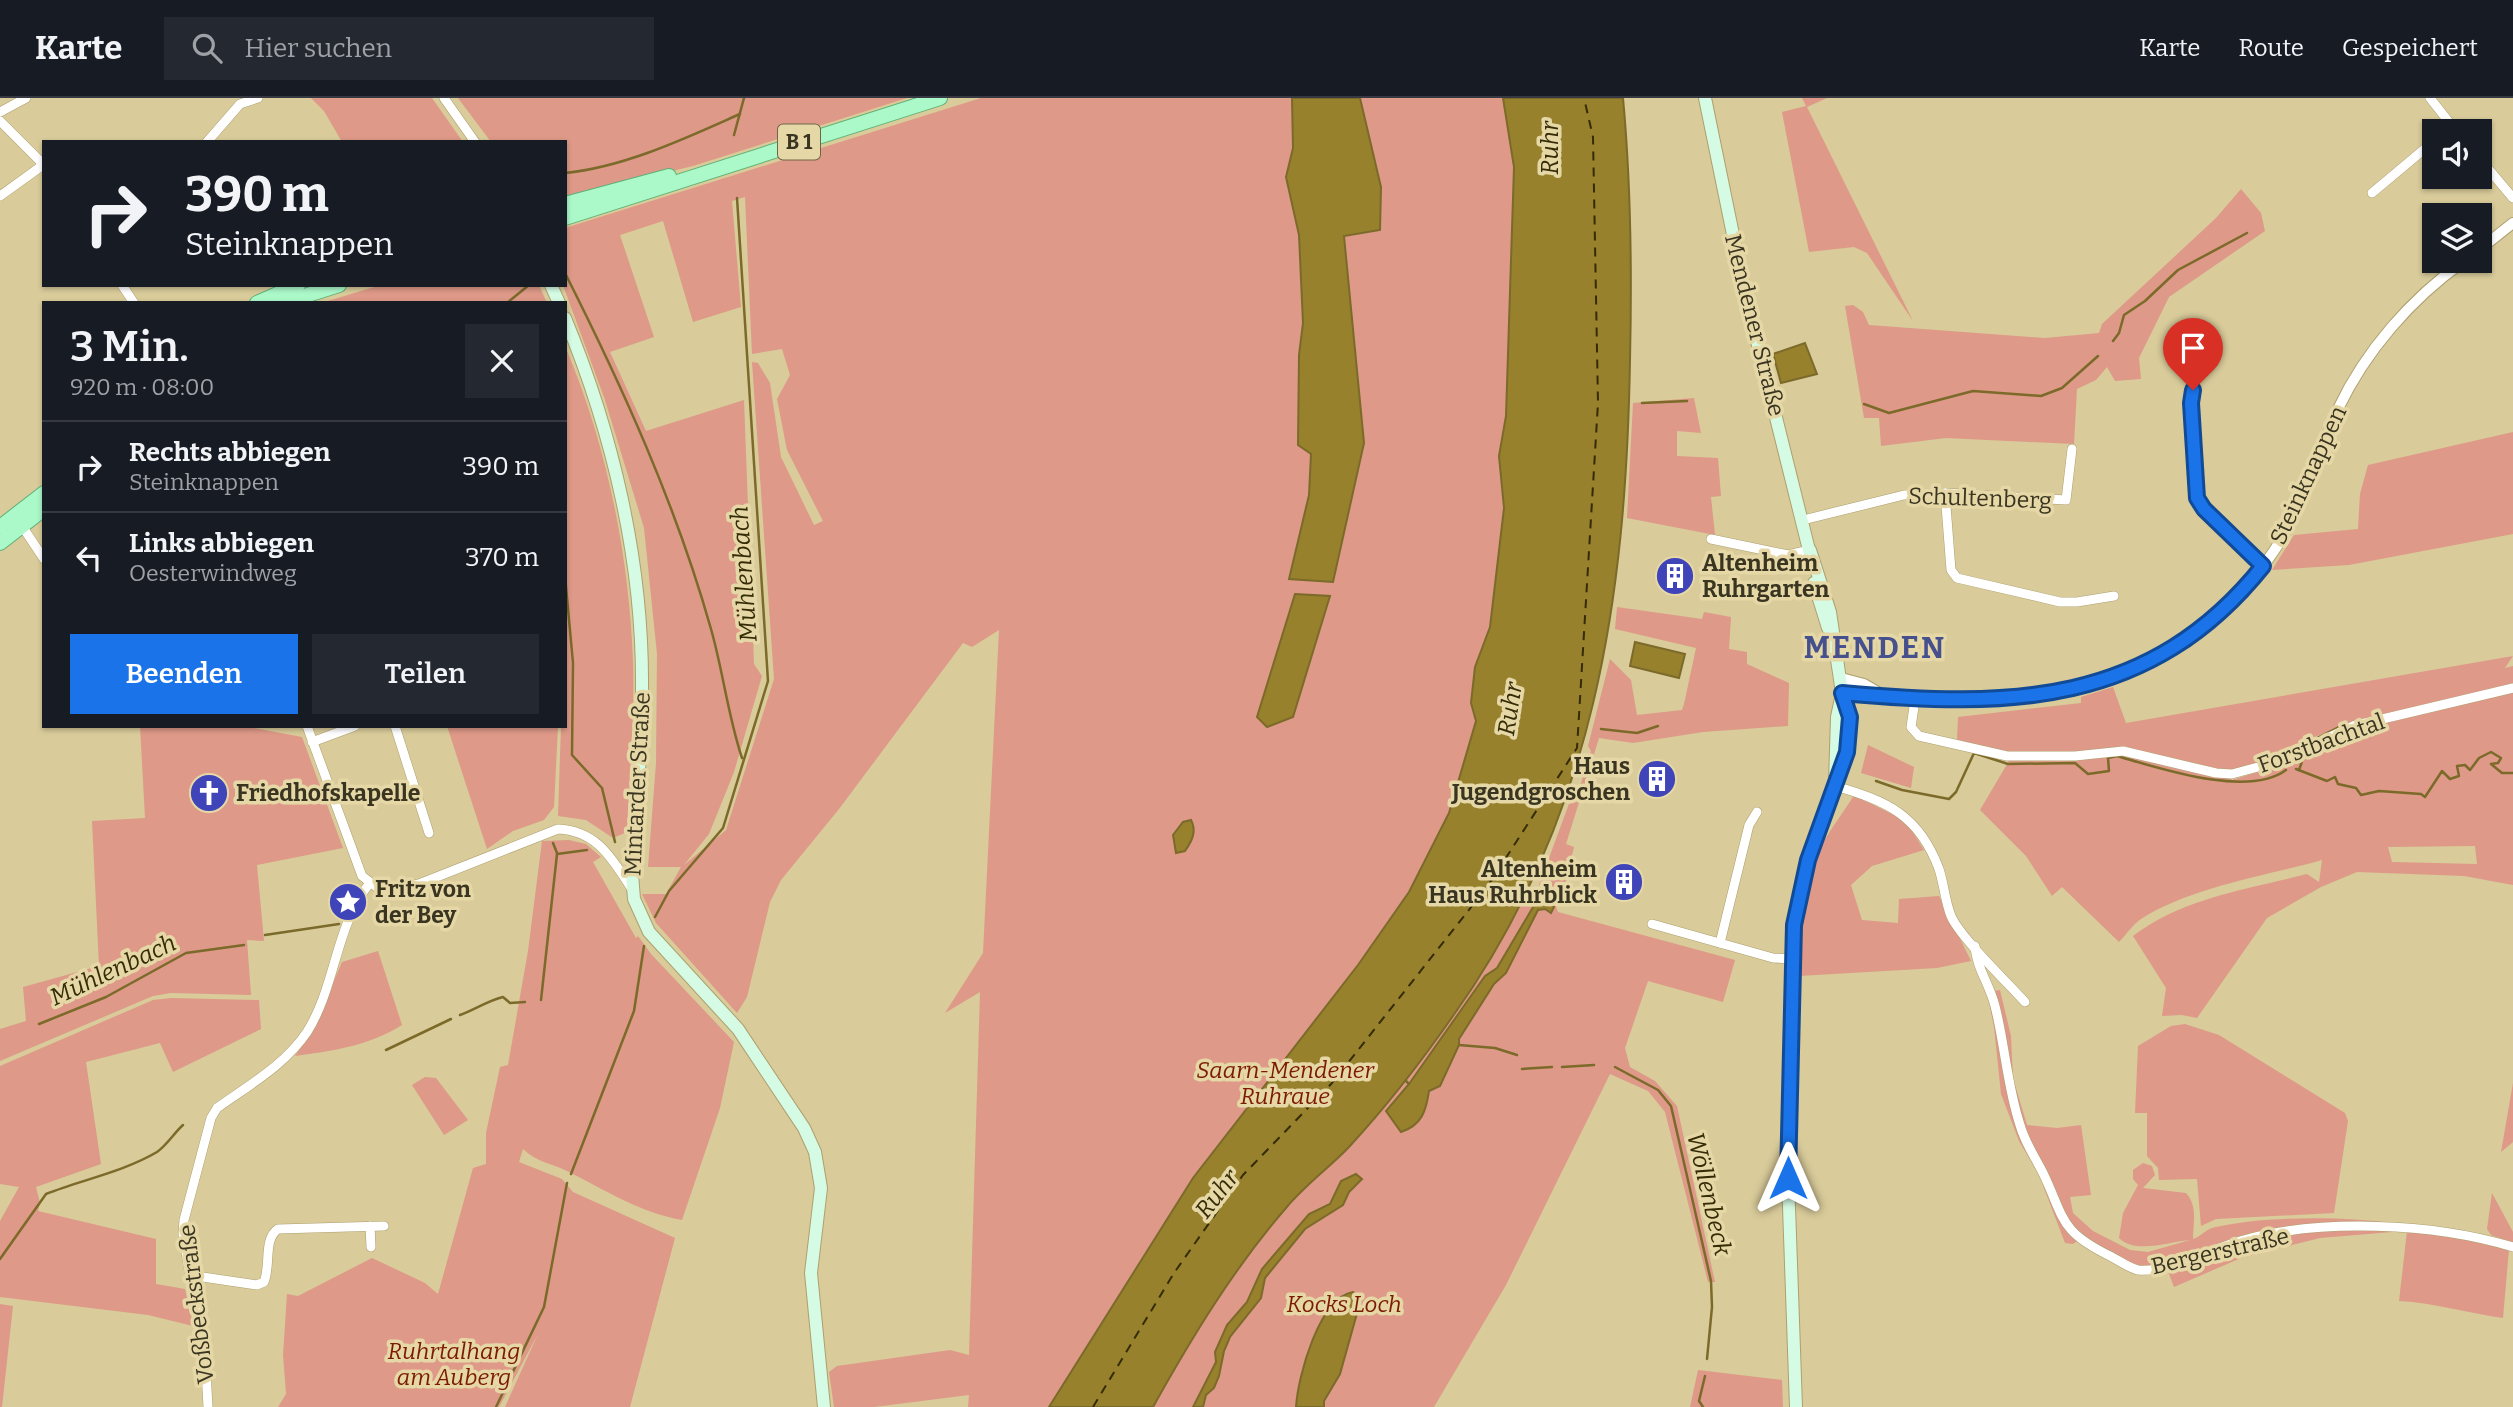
<!DOCTYPE html>
<html lang="de">
<meta charset="utf-8">
<style>
body{margin:0;font-family:Bitter,serif;background:#242831;color:#f1f3f6;height:100vh;display:flex;flex-direction:column;font-size:26px;white-space:nowrap}
*{box-sizing:border-box;margin:0}
p{font-size:23px;color:#9ea1a6}
.icon{flex:none;width:38px;height:38px;fill:none;stroke:currentColor;stroke-width:2;stroke-linecap:round;stroke-linejoin:round}
.map{position:relative;flex:1;overflow:hidden}
.details{position:absolute;left:42px;top:203px;width:525px;height:427px;display:flex;flex-direction:column;background:#171b24;border-radius:0px;box-shadow:0 2px 5px #0004}
.details>*{flex:none}
.hud{position:absolute;left:42px;top:42px;width:525px;height:147px;border-radius:0px;box-shadow:0 2px 5px #0004;background:#171b24;color:#f1f3f6;overflow:hidden}
.tools{position:absolute;left:2422px;top:21px;display:grid;gap:14px}
.tools a{display:grid;place-items:center;width:70px;height:70px;border-radius:0px;background:#171b24;box-shadow:0 2px 5px #0004;font-size:35px}
.pin{position:absolute;display:grid;place-items:center;width:60px;height:60px;color:#fff;margin:-72px -30px;border-radius:50% 50% 50% 0;rotate:-45deg;box-shadow:0 0 7px #0007}
.pin .icon{rotate:45deg}
.me{position:absolute;width:77px;margin:-38px;rotate:0deg;stroke-linejoin:round;filter:drop-shadow(0 0 5px #0008)}
.turn{display:flex;align-items:center;gap:24px;height:147px;padding:0 28px;font-size:32px}
.turn .icon{width:91px;height:91px;stroke-width:2.5}
.turn b{display:block;font-size:49px;line-height:60px}
.round{display:grid;place-items:center;flex:none;width:74px;height:74px;border-radius:0px;background:#242831}
.overview{display:flex;align-items:center;justify-content:space-between;height:119px;padding:0 28px}
h1{font-size:42px;font-weight:600;line-height:52px}
.button{display:flex;gap:14px;margin-top:auto;padding:14px 28px}
.button a{flex:1;height:80px;border-radius:0px;background:#1a73e8;color:#fff;font-size:28px;font-weight:600;line-height:80px;text-align:center}
.button a+a{background:#242831;color:#f1f3f6}
ul{padding:0;list-style:none}
li{display:flex;align-items:center;gap:21px;height:91px;padding:0 28px;border-top:2px solid #363941}
li div{flex:1}
li b{display:block;font-size:26px}
li em{font-style:normal}
header{display:flex;align-items:center;gap:42px;box-sizing:border-box;height:98px;padding:0 35px;background:#171b24;border-bottom:2px solid #363941}
header strong{font-size:33px}
nav{display:flex;gap:38px;margin-inline-start:auto;font-size:24px}
.search{width:490px;height:63px;background:#242831;display:flex;align-items:center;gap:18px;box-sizing:border-box;padding:0 24px;border-radius:0px;color:#9ea1a6;font-size:26px}
.map>svg:first-child{display:block}
.green{fill:#de9988;fill-rule:evenodd}
.water{fill:#97812d;stroke:#7b6a29;stroke-width:2}
.lines{fill:none;stroke-linecap:round;stroke-linejoin:round}
.stream{stroke:#7b6a29;stroke-width:2.5}
.ferry{stroke:#352c07;stroke-width:2;stroke-dasharray:9 7;stroke-linecap:butt}
.minor-casing{stroke:#ada06f;stroke-width:10}
.tertiary-casing{stroke:#ada06f;stroke-width:12}
.secondary-casing{stroke:#ada06f;stroke-width:14}
.primary-casing{stroke:#5fb077;stroke-width:16}
.minor{stroke:#fff;stroke-width:9}
.tertiary{stroke:#fff;stroke-width:10}
.secondary{stroke:#d5fbe4;stroke-width:12}
.primary{stroke:#abf8c9;stroke-width:14}
.route-casing{stroke:#114b97;stroke-width:18}
.route{stroke:#1a73e8;stroke-width:12}
.labels{text-anchor:middle;stroke-width:7;stroke-linejoin:round;paint-order:stroke}
.shield{fill:#e6d8a6;stroke:#6e6649;stroke-width:2}
.shield-label{font-size:21px;font-weight:bold;fill:#3a3521}
.street-label{font-size:23px;fill:#3a3521;stroke:#e6d8a6}
.poi-label{font-size:23px;font-weight:bold;fill:#3a3521;stroke:#e6d8a6;text-anchor:start}
.park-label{font-size:23px;font-style:italic;fill:#7c1b01;stroke:#e6d8a6}
.water-label{font-size:24px;font-style:italic;fill:#352c07;stroke:#e6d8a6}
.district-label{font-size:30px;font-weight:bold;letter-spacing:2px;fill:#46508c;stroke:#e6d8a6}
</style>
<header>
<strong>Karte</strong>
<div class="search"><svg class="icon" aria-label="search" viewBox="0 0 24 24"><circle cx="10" cy="10" r="6"/><path d="M15 15l6 6"/></svg>Hier suchen</div>
<nav><a>Karte</a><a>Route</a><a>Gespeichert</a></nav>
</header>
<div class="map">
<svg width="2513" height="1309" viewBox="0 0 2513 1309">
<rect width="100%" height="100%" fill="#d9cb9a"/>
<g class="green">
<path d="M311 0H432L463 44H342L324 13Z"/>
<path d="M458 0H907L693 68 565 99V44H491Z"/>
<path d="M981 0H1565L1478 772 1552 797 1558 814 1735 862 1723 904 1648 883 1625 950 1630 969 1655 983 1677 1008 1715 1184H1708L1665 1014 1648 993 1610 976 1506 1187 1434 1309H968L969 1297 874 1309H834L829 1274 837 1268 950 1252 969 1257 980 894 945 915 983 855 999 532 972 549 963 545 839 711 781 782 770 804 747 899 737 915 656 825 642 796H666L681 769H648L656 665 657 556 644 430 605 302 563 187 565 130ZM745 99 752 256 782 251 790 277 777 301 787 352 823 423 814 427 781 359 770 285 758 265 752 264 774 581 726 732 684 767 709 736 734 674 762 578 754 566 744 302 646 333 610 254 654 239 620 137 663 123 693 224 741 209 732 103Z"/>
<path d="M1802 0H1827L1807 9 1913 223 1867 155 1854 149 1809 154 1782 14 1806 8Z"/>
<path d="M2241 91 2261 115 2265 133 2169 199 2139 260 2141 281 2115 283 2107 269 2096 282 2077 291 2074 346 1946 340 1881 348 1879 320H1864L1845 208 1853 207 1863 214 1869 227 2045 240 2099 235 2102 226 2216 120Z"/>
<path d="M381 187H539L547 205H321Z"/>
<path d="M565 248C607 347 629 457 633 564 635 620 629 678 627 734L613 740 586 722 558 718 561 628H565Z"/>
<path d="M1694 300 1701 335 1677 333V358L1718 360 1721 398 1711 399 1715 437 1627 420 1633 305Z"/>
<path d="M2513 334V436L2349 467 2272 472 2294 437 2358 431 2360 396 2368 367Z"/>
<path d="M1617 509 1702 521 1704 514 1731 519 1729 551 1747 554V566L1789 585 1788 628 1703 634 1633 645 1599 640 1566 746 1574 749 1563 794 1539 787 1573 695H1578L1591 653 1588 648 1610 561 1631 582 1637 617 1682 612 1684 606 1696 550 1615 531Z"/>
<path d="M2513 558 2505 570 2513 568V787L2464 778 2357 774 2321 789 2267 820 2197 920 2182 917 2162 918 2166 890 2133 838C2182 800 2249 791 2307 776L2319 784 2322 762C2266 778 2191 789 2141 821 2133 826 2126 837 2119 844L2062 789 2052 798 2026 758 1980 712 2013 656 1957 642 1958 619 2081 605V599L2113 589 2126 625ZM2322 636 2325 644 2307 652 2290 664 2232 682 2229 674 2285 659 2299 645ZM2388 749 2475 748 2477 766 2392 764Z"/>
<path d="M140 628H243L302 639 343 750 257 767 264 843 247 842 251 897 171 895 153 898 0 963V931L26 923 23 889 99 868 92 723 145 720Z"/>
<path d="M447 628H558L554 709 544 722 513 733 487 751Z"/>
<path d="M1868 647 1914 669 1911 690 1861 675Z"/>
<path d="M1854 697 1906 723 1924 752 1872 768 1851 787 1862 822 1898 825 1899 801 1939 798 1971 863 1937 870 1799 878C1800 834 1801 790 1821 749 1830 731 1844 714 1854 697Z"/>
<path d="M569 742 586 746 601 759 593 764 636 840 638 838 651 856 734 944 720 1010 682 1122C641 1115 603 1091 567 1073 551 1065 536 1064 523 1051L519 1064 562 1081 573 1094 675 1140 630 1309H505L538 1236 499 1309H278L286 1296 283 1257 287 1196 298 1198 372 1160 425 1185 438 1196 473 1070 486 1066V1035L500 969 508 967 528 853 542 743Z"/>
<path d="M378 853 402 927C368 948 333 953 295 958L313 932 342 864Z"/>
<path d="M2000 892 2011 938 2013 980 2027 1027 2057 1030 2081 1027 2091 1097 2070 1099 2073 1115 2093 1133 2130 1152 2148 1154 2190 1142C2171 1143 2136 1157 2119 1140L2123 1115 2138 1087 2133 1081V1072L2143 1065 2152 1068 2155 1077 2143 1090 2186 1095C2198 1108 2193 1125 2193 1141 2202 1138 2205 1131 2216 1129 2264 1118 2342 1118 2391 1125L2392 1134 2320 1140 2241 1160 2174 1189 2165 1165 2136 1169 2081 1140 2073 1146 2065 1145 2039 1077 2019 1043 2001 996 1994 929 1987 894Z"/>
<path d="M171 900 259 902 261 931 173 974 160 945 86 964 101 1066 36 1089 40 1105 38 1113 156 1141V1186L185 1191 193 1228 148 1217 0 1199V1123L19 1089 0 1086V968L153 902Z"/>
<path d="M2185 926 2219 937 2345 1015 2348 1023 2334 1115 2216 1121 2201 1128 2197 1081 2159 1082 2158 1070 2147 1058V1015H2135L2138 948 2171 928Z"/>
<path d="M425 979 436 980 468 1022 444 1037 412 987Z"/>
<path d="M2513 985V1044L2501 1054Z"/>
<path d="M2492 1095 2513 1134V1145L2491 1137 2487 1131Z"/>
<path d="M2407 1133 2484 1143 2509 1151 2503 1220C2468 1215 2435 1205 2399 1203Z"/>
<path d="M0 1206 13 1208 2 1309H0Z"/>
<path d="M1698 1272 1782 1282 1783 1309H1690Z"/>
</g>
<g class="water">
<path d="M1292 0H1360L1381 89 1380 132 1344 138 1364 345 1333 484 1289 481 1309 397 1311 356 1298 347 1299 257 1303 225 1299 137 1286 79 1293 50Z"/>
<path d="M1503 0H1623C1631 86 1632 175 1630 262 1626 500 1595 719 1453 918 1421 964 1387 1008 1349 1049 1329 1070 1305 1087 1286 1110 1234 1170 1192 1239 1153 1309H1049L1193 1080 1358 867 1409 794 1449 715 1476 623 1471 605 1475 569 1490 529 1504 410 1499 358 1506 318 1514 69Z"/>
<path d="M1805 245 1817 276 1781 285 1773 256Z"/>
<path d="M1295 496 1330 498 1293 619 1267 629 1257 619Z"/>
<path d="M1635 544 1685 556 1679 580 1630 568Z"/>
<path d="M1191 722C1197 733 1192 743 1185 753L1176 755 1173 737 1183 724Z"/>
<path d="M1539 799 1547 801 1554 809 1551 815 1545 811 1538 812 1506 875 1494 886 1459 941V947L1440 988 1429 993C1426 1013 1422 1027 1401 1034L1386 1013 1409 986 1485 878 1497 870Z"/>
<path d="M1356 1076 1362 1081 1349 1094 1343 1107 1305 1131 1265 1180 1261 1200 1230 1239 1224 1253 1219 1278 1214 1290 1206 1297 1203 1309H1193L1216 1264 1215 1254 1227 1227 1247 1204 1262 1171 1309 1116 1330 1106 1341 1083Z"/>
<path d="M1353 1194 1361 1201 1340 1276 1324 1303V1309H1296C1298 1278 1319 1200 1353 1194Z"/>
</g>
<g class="lines">
<g class="stream">
<path d="M734 37 744 0"/>
<path d="M565 75C625 69 686 40 740 16"/>
<path d="M565 175C623 290 676 407 711 531 723 573 728 618 742 660"/>
<path d="M507 205 529 187"/>
<path d="M2113 243 2119 235 2124 217 2145 203 2178 172 2247 135"/>
<path d="M1642 305 1687 303"/>
<path d="M1864 306 1889 315 1973 293 2041 298 2062 290 2098 258"/>
<path d="M565 478 573 565 572 657 602 690 615 744"/>
<path d="M1601 631 1637 635 1658 628"/>
<path d="M2309 644 2347 625"/>
<path d="M2296 671 2327 683 2335 679 2338 686 2356 690 2361 697 2379 693 2421 696 2425 699 2442 673 2450 681 2459 678 2457 668 2465 667 2470 672 2479 660 2491 654 2501 660 2498 665 2491 666 2502 675H2513"/>
<path d="M2299 672 2305 655"/>
<path d="M1876 683 1902 692 1949 701 1956 694 1974 655 2008 666 2075 665 2088 676 2109 673 2108 660 2117 658C2162 671 2248 700 2286 672"/>
<path d="M553 745 557 755"/>
<path d="M655 819 669 793 723 730 768 583 737 100"/>
<path d="M265 837 339 826"/>
<path d="M541 902 557 756 587 752"/>
<path d="M460 917C476 911 487 903 503 899L510 905 525 904"/>
<path d="M39 926 106 899 186 855 244 847"/>
<path d="M1459 947 1495 950 1517 957"/>
<path d="M386 952 451 921"/>
<path d="M1562 969 1594 967"/>
<path d="M1615 969 1658 992 1671 1008 1711 1183 1712 1209 1707 1261"/>
<path d="M1522 971 1552 969"/>
<path d="M1406 983 1409 986"/>
<path d="M571 1076 634 913 644 848"/>
<path d="M0 1161 46 1096C81 1082 123 1074 157 1054 167 1047 174 1035 183 1027"/>
<path d="M496 1309 544 1209 567 1085"/>
<path d="M1703 1309 1699 1303 1705 1278"/>
</g>
<path class="ferry" d="M1093 1309 1174 1175 1243 1077 1332 985 1487 789 1577 650 1598 305 1593 39 1584 0"/>
<g class="minor-casing">
<g id="minor">
<path d="M444 0 475 44"/>
<path d="M2430 0 2456 33"/>
<path d="M0 14 26 0"/>
<path d="M0 23 44 67"/>
<path d="M207 44 240 6 258 0"/>
<path d="M2480 61 2513 100"/>
<path d="M2372 95 2434 43"/>
<path d="M0 98 43 67"/>
<path d="M122 187 134 205"/>
<path d="M2193 292 2191 305 2197 399 2204 411 2263 468"/>
<path d="M1945 395 1951 472 1957 480 2060 504H2077L2114 498"/>
<path d="M1803 422 1904 397 1945 395 2066 402 2072 351"/>
<path d="M20 425 44 461"/>
<path d="M1711 441 1788 457 1810 452"/>
<path d="M1915 602 1911 629 1919 638 2007 658H2075L2123 653 2216 675 2232 676 2277 664 2353 628 2513 590"/>
<path d="M307 628 362 778 379 791 419 786 558 731C598 733 612 761 632 791"/>
<path d="M395 628 429 735"/>
<path d="M312 644 355 628"/>
<path d="M1835 688C1887 703 1919 717 1939 771 1944 786 1945 803 1951 818 1960 839 2007 884 2025 904"/>
<path d="M1652 826 1773 860 1792 861"/>
<path d="M1720 845 1749 727 1757 714"/>
<path d="M1975 848C1976 869 1990 887 1995 908 2005 947 2007 988 2020 1027 2025 1045 2035 1059 2043 1075 2065 1121 2059 1133 2110 1158 2118 1162 2129 1170 2138 1172 2167 1175 2212 1151 2240 1143 2320 1120 2434 1125 2513 1149"/>
<path d="M370 1128 371 1149"/>
<path d="M189 1177 257 1187 264 1184C271 1168 263 1141 278 1131L384 1128"/>
<path d="M208 1309 206 1273 183 1136 184 1122 211 1020 217 1010C249 987 285 967 307 934 336 888 335 829 369 786"/>
</g>
</g>
<g class="tertiary-casing">
<g id="tertiary">
<path d="M2480 151 2513 125"/>
<path d="M1841 580 1864 586 1883 597"/>
<path d="M1842 595C1912 602 1985 607 2054 595 2159 577 2253 507 2298 410 2313 377 2323 343 2338 311 2366 252 2411 201 2464 163"/>
</g>
</g>
<g class="secondary-casing">
<g id="secondary">
<path d="M1705 0 1745 195 1811 460"/>
<path d="M551 187 559 205"/>
<path d="M565 220C613 336 643 464 642 589 642 652 636 713 632 776L634 801 649 834 738 931 804 1030 815 1054 821 1090 811 1175 824 1309"/>
<path d="M1814 485 1828 530"/>
<path d="M1835 685 1837 619 1842 596"/>
<path d="M1796 1309 1788 1080 1794 827 1808 762 1842 671 1850 624 1842 595 1830 514 1810 452"/>
</g>
</g>
<g class="primary-casing">
<g id="primary">
<path d="M565 106 669 78"/>
<path d="M565 120 940 0"/>
<path d="M257 205 298 187"/>
<path d="M283 205 339 187"/>
<path d="M0 429 44 395"/>
<path d="M0 445 44 411"/>
</g>
</g>
<use href="#minor" class="minor"/>
<use href="#tertiary" class="tertiary"/>
<use href="#secondary" class="secondary"/>
<use href="#primary" class="primary"/>
</g>
<g class="lines">
<g class="route-casing">
<path id="route" d="M1788 1080 1794 827 1808 762 1847 654 1850 619 1842 595C2009 610 2150 609 2263 468L2204 411 2197 400 2191 305 2193 292"/>
</g>
<use href="#route" class="route"/>
</g>
<defs>
<g id="building-disc" transform="scale(2.0125)"><circle r="9.5" fill="#3f45b9" stroke="#e6d8a6"/><path d="M-4-6H4V6H1V3H-1V6H-4ZM-2.5-4.3h1.7v1.8h-1.7ZM.8-4.3h1.7v1.8H.8ZM-2.5-1h1.7V.8h-1.7ZM.8-1h1.7V.8H.8Z" fill="#fff"/></g>
<g id="church-disc" transform="scale(2.0125)"><circle r="9.5" fill="#3f45b9" stroke="#e6d8a6"/><path d="M-1.2-6h2.4v3.5h3.3v2.4h-3.3V6h-2.4V-.1h-3.3v-2.4h3.3Z" fill="#fff"/></g>
<g id="sight-disc" transform="scale(2.0125)"><circle r="9.5" fill="#3f45b9" stroke="#e6d8a6"/><path d="M0-6L1.8-2.2L6-1.7L2.9 1.2L3.7 5.4L0 3.3L-3.7 5.4L-2.9 1.2L-6-1.7L-1.8-2.2Z" fill="#fff"/></g>
</defs>
<g fill-rule="evenodd">
<use href="#building-disc" x="1675" y="478"/>
<use href="#building-disc" x="1657" y="681"/>
<use href="#church-disc" x="209" y="695"/>
<use href="#building-disc" x="1624" y="784"/>
<use href="#sight-disc" x="348" y="804"/>
</g>
<g class="labels">
<rect class="shield" x="778" y="26.5" width="42" height="35" rx="5"/>
<g class="shield-label">
<text x="799" y="51">B 1</text>
</g>
<g class="street-label">
<text transform="translate(1755 227) rotate(76)" y="8">Mendener Straße</text>
<text transform="translate(2308 377) rotate(-65)" y="8">Steinknappen</text>
<text transform="translate(1980 400) rotate(2)" y="8">Schultenberg</text>
<text transform="translate(2321 645) rotate(-20)" y="8">Forstbachtal</text>
<text transform="translate(637 686) rotate(-87)" y="8">Mintarder Straße</text>
<text transform="translate(2220 1153) rotate(-13)" y="8">Bergerstraße</text>
<text transform="translate(196 1206) rotate(-97)" y="8">Voßbeckstraße</text>
</g>
<g class="poi-label">
<text x="1702" y="473">Altenheim<tspan x="1702" dy="26">Ruhrgarten</tspan></text>
<text x="1630" y="676" text-anchor="end">Haus<tspan x="1630" dy="26">Jugendgroschen</tspan></text>
<text x="236" y="703">Friedhofskapelle</text>
<text x="1597" y="779" text-anchor="end">Altenheim<tspan x="1597" dy="26">Haus Ruhrblick</tspan></text>
<text x="375" y="799">Fritz von<tspan x="375" dy="26">der Bey</tspan></text>
</g>
<g class="park-label">
<text x="1285" y="980">Saarn-Mendener<tspan x="1285" dy="26">Ruhraue</tspan></text>
<text x="1344" y="1214">Kocks Loch</text>
<text x="454" y="1261">Ruhrtalhang<tspan x="454" dy="26">am Auberg</tspan></text>
</g>
<g class="water-label">
<text transform="translate(1550 50) rotate(-90)" y="8">Ruhr</text>
<text transform="translate(744 476) rotate(-94)" y="8">Mühlenbach</text>
<text transform="translate(1510 611) rotate(-81)" y="8">Ruhr</text>
<text transform="translate(113 872) rotate(-25)" y="8">Mühlenbach</text>
<text transform="translate(1217 1096) rotate(-52)" y="8">Ruhr</text>
<text transform="translate(1709 1096) rotate(77)" y="8">Wöllenbeck</text>
</g>
<g class="district-label">
<text x="1875" y="560">MENDEN</text>
</g>
</g>
</svg>
<div class="tools">
<a><svg class="icon" aria-label="sound" viewBox="0 0 24 24"><path d="M4 9h4l5-4v14l-5-4H4zM17 9q2 3 0 6"/></svg></a>
<a><svg class="icon" aria-label="layers" viewBox="0 0 24 24"><path d="M12 4l9 5-9 5-9-5zM3 14l9 5 9-5"/></svg></a>
</div>
<div class="pin" style="left:2193px;top:292px;background:#d93025"><svg class="icon" aria-label="arrive" viewBox="0 0 24 24"><path d="M6 21V4h12l-3 4 3 4H6"/></svg></div>
<svg class="me" style="left:1788px;top:1080px" viewBox="-20 -20 40 40"><path d="M0-17L14 15 0 8-14 15z" fill="#1a73e8" stroke="#fff" stroke-width="4"/></svg>
<div class="hud">
<div class="turn"><svg class="icon" aria-label="right" viewBox="0 0 24 24"><path d="M7 20v-9h11M14 6l5 5-5 5"/></svg><div><b>390 m</b>Steinknappen</div></div>
</div>
<section class="details">
<div class="overview"><div><h1>3 Min.</h1><p>920 m · 08:00</p></div><a class="round"><svg class="icon" aria-label="close" viewBox="0 0 24 24"><path d="M6 6l12 12M18 6L6 18"/></svg></a></div>
<ul>
<li><svg class="icon" aria-label="right" viewBox="0 0 24 24"><path d="M7 20v-9h11M14 6l5 5-5 5"/></svg><div><b>Rechts abbiegen</b><p>Steinknappen</p></div><em>390 m</em></li>
<li><svg class="icon" aria-label="left" viewBox="0 0 24 24"><path d="M17 20v-9H6M10 6l-5 5 5 5"/></svg><div><b>Links abbiegen</b><p>Oesterwindweg</p></div><em>370 m</em></li>
</ul>
<div class="button"><a>Beenden</a><a>Teilen</a></div>
</section>
</div>
